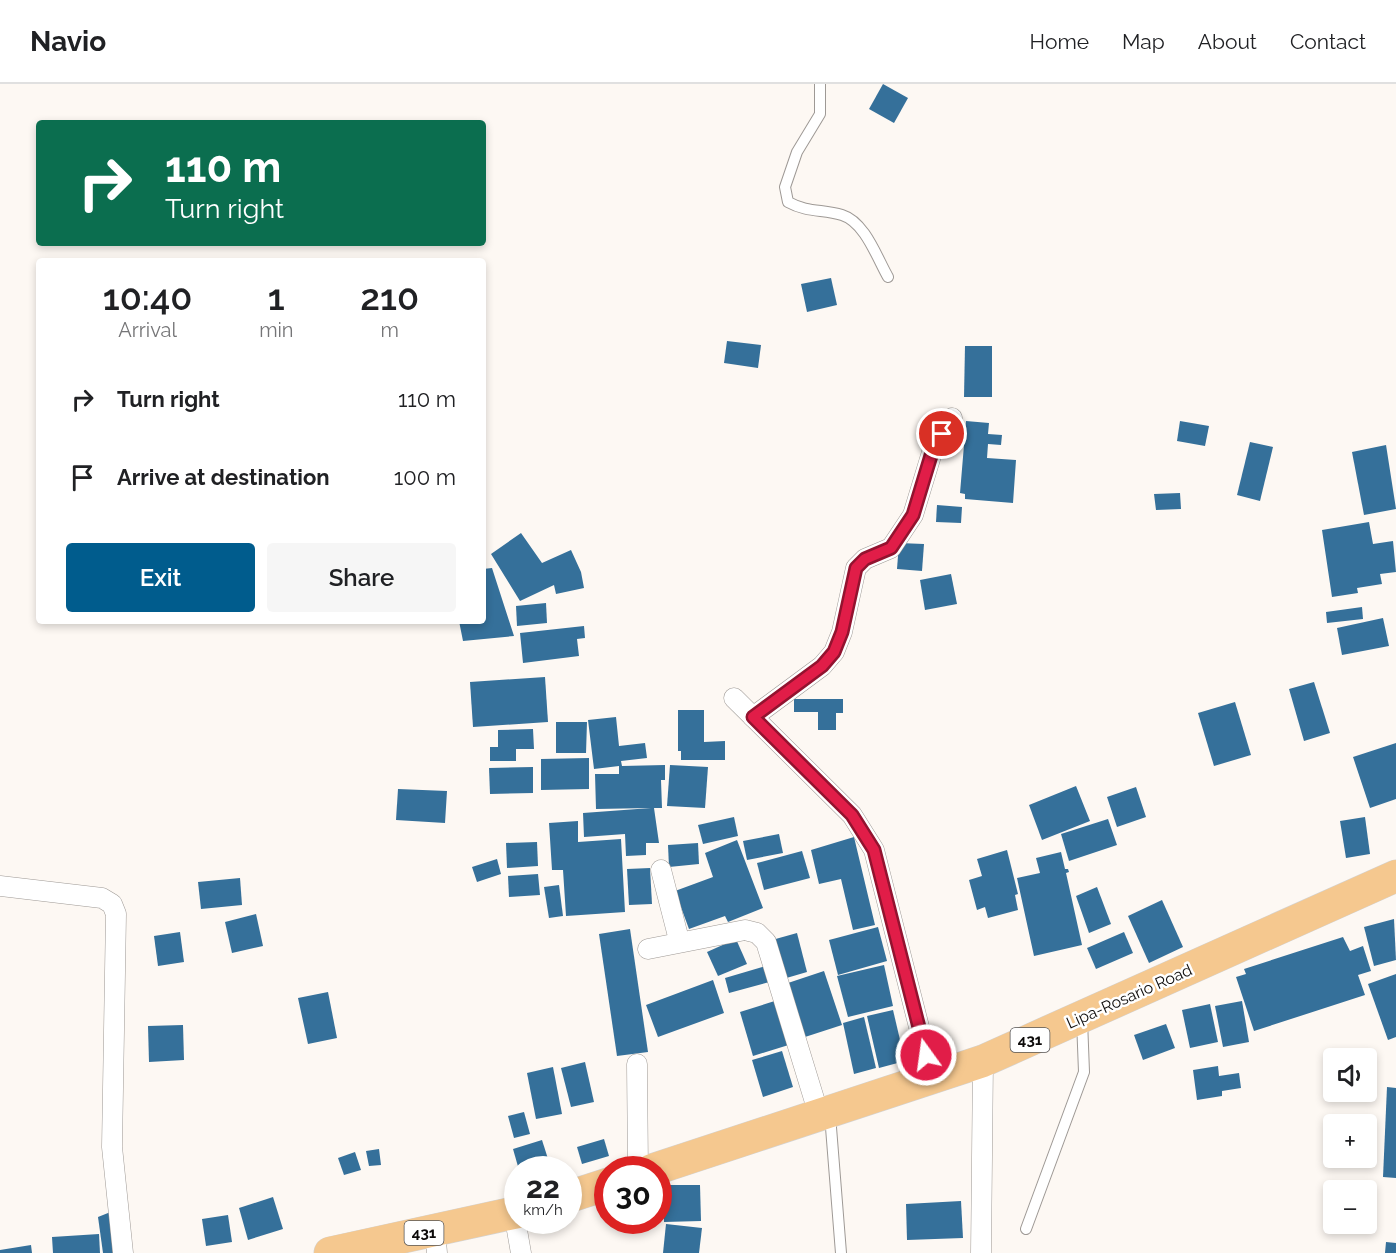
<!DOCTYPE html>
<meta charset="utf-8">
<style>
body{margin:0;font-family:Raleway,sans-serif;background:#f6f6f6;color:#202124;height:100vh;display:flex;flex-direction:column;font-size:22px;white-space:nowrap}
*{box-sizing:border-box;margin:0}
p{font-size:20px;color:#757577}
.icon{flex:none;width:33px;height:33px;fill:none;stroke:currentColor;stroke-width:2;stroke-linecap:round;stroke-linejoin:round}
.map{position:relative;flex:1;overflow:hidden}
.drawer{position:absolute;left:36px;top:174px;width:450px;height:366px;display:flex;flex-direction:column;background:#fff;border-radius:6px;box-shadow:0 3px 9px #0003}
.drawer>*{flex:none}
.hud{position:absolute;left:36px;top:36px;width:450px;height:126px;border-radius:6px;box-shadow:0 3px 9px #0003;background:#0b6e4f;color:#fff;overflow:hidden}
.tools{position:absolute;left:1323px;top:964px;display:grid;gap:12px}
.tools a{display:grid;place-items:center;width:54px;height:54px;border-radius:6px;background:#fff;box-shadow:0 3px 9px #0003;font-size:30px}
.speed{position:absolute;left:504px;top:1072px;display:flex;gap:12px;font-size:30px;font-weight:700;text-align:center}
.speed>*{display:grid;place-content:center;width:78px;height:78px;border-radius:50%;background:#fff;box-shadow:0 3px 9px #0003;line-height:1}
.speed small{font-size:15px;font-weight:400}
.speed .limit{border:9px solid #d22;background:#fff;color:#111}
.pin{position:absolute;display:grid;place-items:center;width:51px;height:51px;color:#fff;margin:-26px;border:3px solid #fff;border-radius:50%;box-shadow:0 2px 6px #0007}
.me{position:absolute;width:66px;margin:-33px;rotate:346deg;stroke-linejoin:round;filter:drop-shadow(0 0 4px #0008)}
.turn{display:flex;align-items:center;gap:21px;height:126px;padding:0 30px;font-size:27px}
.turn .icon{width:78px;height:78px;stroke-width:2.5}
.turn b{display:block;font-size:42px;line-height:51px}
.eta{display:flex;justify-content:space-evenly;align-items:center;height:102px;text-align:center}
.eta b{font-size:36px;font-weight:600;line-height:42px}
.cta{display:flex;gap:12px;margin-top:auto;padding:12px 30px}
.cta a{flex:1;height:69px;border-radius:6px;background:#005c8d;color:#fff;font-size:24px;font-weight:600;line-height:69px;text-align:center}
.cta a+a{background:#f6f6f6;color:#202124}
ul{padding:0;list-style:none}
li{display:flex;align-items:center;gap:18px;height:78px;padding:0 30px}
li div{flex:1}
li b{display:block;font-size:22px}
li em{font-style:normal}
header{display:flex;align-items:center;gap:36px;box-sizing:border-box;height:84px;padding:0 30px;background:#fff;border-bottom:2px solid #e0e0e0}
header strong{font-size:28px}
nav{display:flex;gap:33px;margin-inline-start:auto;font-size:21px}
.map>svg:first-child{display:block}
.building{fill:#35709a}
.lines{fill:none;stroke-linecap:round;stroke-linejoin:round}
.lane-casing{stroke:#9e9995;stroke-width:12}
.street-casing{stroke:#9e9995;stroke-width:21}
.primary-casing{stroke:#d3d3d3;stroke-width:33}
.lane{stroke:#fff;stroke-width:10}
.street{stroke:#fff;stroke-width:20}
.primary{stroke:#f5c88f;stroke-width:32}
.route-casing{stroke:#92132f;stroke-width:15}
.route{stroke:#e11d48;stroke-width:10}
.labels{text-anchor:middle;stroke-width:5;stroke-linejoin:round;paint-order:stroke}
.shield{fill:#fff;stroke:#565454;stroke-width:1.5}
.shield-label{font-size:15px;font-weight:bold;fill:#0d0b0a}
.street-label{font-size:16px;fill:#0d0b0a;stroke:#fff}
</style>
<header>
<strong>Navio</strong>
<nav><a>Home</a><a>Map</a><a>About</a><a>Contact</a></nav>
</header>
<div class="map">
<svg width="1396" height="1169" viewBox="0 0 1396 1169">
<rect width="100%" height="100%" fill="#fdf8f3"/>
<g class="building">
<path d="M883 0 908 14 894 39 869 25Z"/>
<path d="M831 194 837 221 807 228 801 200Z"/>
<path d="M727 257 761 261 758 284 724 279Z"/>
<path d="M965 262H992V313H964Z"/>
<path d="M966 337 989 339 988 350 1002 351 1001 361 988 360 987 374 1016 376 1013 419 965 415V410L960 409Z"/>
<path d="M1180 337 1209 342 1205 362 1177 357Z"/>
<path d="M1250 358 1273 363 1260 417 1237 411Z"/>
<path d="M1386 361 1396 425 1364 431 1352 368Z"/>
<path d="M1180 409 1181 425 1156 426 1154 410Z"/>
<path d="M937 421 962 423 961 439 936 438Z"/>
<path d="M1369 438 1373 460 1393 457 1396 488 1380 490 1382 500 1357 504 1358 509 1332 513 1322 446Z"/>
<path d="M521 449 542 479 571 466 581 488 584 504 556 510 554 501 520 517 491 470Z"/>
<path d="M899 459 924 460 922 487 897 485Z"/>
<path d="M492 484 514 552 463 557 459 537H483V485Z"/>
<path d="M951 490 957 520 925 526 920 496Z"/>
<path d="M546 519 547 539 517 542 516 522Z"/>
<path d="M1362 523 1363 535 1327 539 1326 528Z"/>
<path d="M1383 534 1389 562 1342 571 1337 544Z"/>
<path d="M584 542 585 554 577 555 579 572 523 579 520 549Z"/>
<path d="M545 593 548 638 473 643 470 598Z"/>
<path d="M1314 598 1330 649 1304 657 1289 605Z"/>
<path d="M794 615H843V629H836V646H818V628H794Z"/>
<path d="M1235 618 1251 671 1214 682 1198 629Z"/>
<path d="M678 626H704V658L725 657V676H681V667H678Z"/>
<path d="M616 633 619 662 645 659 647 674 621 677 622 682 665 681V696H661L662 724H654L659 759H646V771L626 772 625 750 584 753 583 729 651 724 596 725 595 690H619V682L594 685 588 636Z"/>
<path d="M556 638H587L586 669H556Z"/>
<path d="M533 645 534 665H516V677H490V663H498V646Z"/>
<path d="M1396 659V715L1370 724 1353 673Z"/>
<path d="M589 674V705L541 706V675Z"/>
<path d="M670 681 708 683 705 724 667 722Z"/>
<path d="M533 683V709L490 710 489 684Z"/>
<path d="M1076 702 1090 737 1042 756 1029 721Z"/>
<path d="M1136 703 1146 733 1117 743 1107 713Z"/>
<path d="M398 705 447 707 445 739 396 736Z"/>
<path d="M734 733 738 752 703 760 698 741Z"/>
<path d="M1365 733 1370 770 1346 774 1340 737Z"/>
<path d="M1108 735 1117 761 1069 777 1061 750Z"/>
<path d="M578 737V758L621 755 625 828 566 832 563 786H552L549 739Z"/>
<path d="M779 750 783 769 747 776 743 757Z"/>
<path d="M854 753 875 841 853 846 841 795 819 800 811 766Z"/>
<path d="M737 756 763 824 728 838 725 832 689 845 675 807 713 793 705 769Z"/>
<path d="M537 758 538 782 507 784 506 759Z"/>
<path d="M698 759 699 780 669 783 668 761Z"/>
<path d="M1007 766 1018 810 1015 811 1018 826 988 834 985 823 977 826 969 796 982 792 977 775Z"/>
<path d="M802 767 810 794 764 806 757 779Z"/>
<path d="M1061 768 1065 785H1068L1069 788 1066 789 1082 861 1034 872 1017 794 1040 789 1036 774Z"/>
<path d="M497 775 501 790 477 798 472 783Z"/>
<path d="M650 784 652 820 629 821 627 785Z"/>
<path d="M538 790 540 811 509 813 508 792Z"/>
<path d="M240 794 242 821 201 825 198 798Z"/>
<path d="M559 801 563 832 549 834 544 803Z"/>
<path d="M1097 803 1111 840 1089 849 1076 812Z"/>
<path d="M1162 816 1183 863 1149 879 1128 832Z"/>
<path d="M256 830 263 862 232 869 225 838Z"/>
<path d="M1394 835 1396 876 1374 882 1364 843Z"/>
<path d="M878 843 887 877 838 891 829 856Z"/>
<path d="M630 845 648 968 617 972 599 850Z"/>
<path d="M180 848 184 878 158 882 154 852Z"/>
<path d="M1124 848 1133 869 1096 885 1087 864Z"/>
<path d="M797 849 807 888 783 895 772 856Z"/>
<path d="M1343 853 1350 867 1363 862 1371 887 1358 891 1365 911 1254 947 1236 893 1246 890 1244 885Z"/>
<path d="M736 855 747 880 718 892 707 868Z"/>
<path d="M769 881 773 897 729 909 725 894Z"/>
<path d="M884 881 893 922 848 933 837 892Z"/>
<path d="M824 887 842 941 805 953 788 899Z"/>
<path d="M1396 890V953L1388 956 1368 900Z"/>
<path d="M713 896 724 929 658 953 646 921Z"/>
<path d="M328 908 337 954 308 960 298 914Z"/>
<path d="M781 915 795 959 753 972 740 928Z"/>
<path d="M1242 917 1249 958 1223 963 1215 922Z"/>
<path d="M1210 920 1218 958 1190 964 1182 926Z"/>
<path d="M893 926 905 977 879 984 867 932Z"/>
<path d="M864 933 876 984 854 990 843 939Z"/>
<path d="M1166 940 1175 964 1143 976 1134 951Z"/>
<path d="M183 941 184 976 149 978 148 942Z"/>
<path d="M782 967 793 1003 763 1013 752 976Z"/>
<path d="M585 978 594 1018 571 1023 561 984Z"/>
<path d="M1218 982 1219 992 1239 989 1241 1004 1222 1007V1012L1197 1016 1193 986Z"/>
<path d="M553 983 562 1030 536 1035 527 989Z"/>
<path d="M1387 1003 1396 1004V1094L1383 1093Z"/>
<path d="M524 1028 530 1050 514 1054 508 1032Z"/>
<path d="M604 1055 609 1072 582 1080 577 1063Z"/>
<path d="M542 1056 549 1078 519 1086 513 1065Z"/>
<path d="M379 1065 381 1081 369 1082 366 1067Z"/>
<path d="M355 1068 361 1086 344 1091 338 1074Z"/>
<path d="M663 1101H700L701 1137 664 1138Z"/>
<path d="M273 1113 283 1145 248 1156 239 1124Z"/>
<path d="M961 1117 963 1154 907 1156 906 1120Z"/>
<path d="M113 1127 120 1169H103L98 1133Z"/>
<path d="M228 1131 232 1158 206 1162 202 1135Z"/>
<path d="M666 1140 702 1144 699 1169H663Z"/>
<path d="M99 1150 100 1169H53L52 1153Z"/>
<path d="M1386 1158 1396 1159V1169H1385Z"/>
<path d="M31 1161 32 1169H0V1166Z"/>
</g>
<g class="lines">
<g class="lane-casing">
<g id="lane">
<path d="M820 0V30L797 68 785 103 788 118C808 129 823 125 842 131 865 138 877 174 888 193"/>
<path d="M830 1031 841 1169"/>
<path d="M1026 1145 1084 988 1082 936"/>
</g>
</g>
<g class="street-casing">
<g id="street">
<path d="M734 614 852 731 874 766 932 994"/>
<path d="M753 633 822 582 834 568 842 548 856 484 865 475 891 464 913 431 933 365 952 334"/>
<path d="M661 786 679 856"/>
<path d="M0 802 102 814 112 820 116 830 112 1063 123 1169"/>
<path d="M648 865 745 846 757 849 766 858 819 1031"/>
<path d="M637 980 638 1086"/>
<path d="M514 1129 521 1169"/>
<path d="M435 1146 437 1169"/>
<path d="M981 1169 983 977"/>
</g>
</g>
<g class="primary-casing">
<g id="primary">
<path d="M652 1086 983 977 1396 792"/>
<path d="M568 1113 608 1100"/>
<path d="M330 1169 518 1128"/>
</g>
</g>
<use href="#lane" class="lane"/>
<use href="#street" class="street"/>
<use href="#primary" class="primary"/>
</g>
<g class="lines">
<g class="route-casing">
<path id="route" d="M926 971 874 766 852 731 753 633 822 582 834 568 842 548 856 484 865 475 891 464 913 431 933 365 942 350"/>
</g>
<use href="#route" class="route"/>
</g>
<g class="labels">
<g class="shield">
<rect x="1010.5" y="944" width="39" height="24" rx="4.5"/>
<rect x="404.5" y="1137" width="39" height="24" rx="4.5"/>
</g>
<g class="shield-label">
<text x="1030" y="961">431</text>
<text x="424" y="1154">431</text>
</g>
<g class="street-label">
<text transform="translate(1129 912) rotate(-24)" y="6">Lipa-Rosario Road</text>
</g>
</g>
</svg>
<div class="tools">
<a><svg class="icon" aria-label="sound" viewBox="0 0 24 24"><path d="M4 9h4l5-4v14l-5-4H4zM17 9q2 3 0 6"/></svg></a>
<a>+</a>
<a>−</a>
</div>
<div class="speed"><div>22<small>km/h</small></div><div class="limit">30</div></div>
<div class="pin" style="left:942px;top:350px;background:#d93025"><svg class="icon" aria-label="arrive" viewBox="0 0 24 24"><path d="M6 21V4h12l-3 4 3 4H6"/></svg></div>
<svg class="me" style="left:926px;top:971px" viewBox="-20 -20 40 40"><circle r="17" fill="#e11d48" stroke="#fff" stroke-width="3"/><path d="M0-11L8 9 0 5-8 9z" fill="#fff"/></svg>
<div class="hud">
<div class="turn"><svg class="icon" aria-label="right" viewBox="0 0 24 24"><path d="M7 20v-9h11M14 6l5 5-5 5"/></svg><div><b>110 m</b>Turn right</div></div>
</div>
<section class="drawer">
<div class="eta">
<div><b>10:40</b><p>Arrival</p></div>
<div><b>1</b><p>min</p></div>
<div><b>210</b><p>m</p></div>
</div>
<ul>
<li><svg class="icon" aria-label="right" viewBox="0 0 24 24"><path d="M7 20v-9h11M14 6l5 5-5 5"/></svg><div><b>Turn right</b></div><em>110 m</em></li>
<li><svg class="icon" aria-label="arrive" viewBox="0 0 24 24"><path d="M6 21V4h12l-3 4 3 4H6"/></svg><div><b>Arrive at destination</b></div><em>100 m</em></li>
</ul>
<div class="cta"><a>Exit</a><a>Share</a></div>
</section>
</div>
